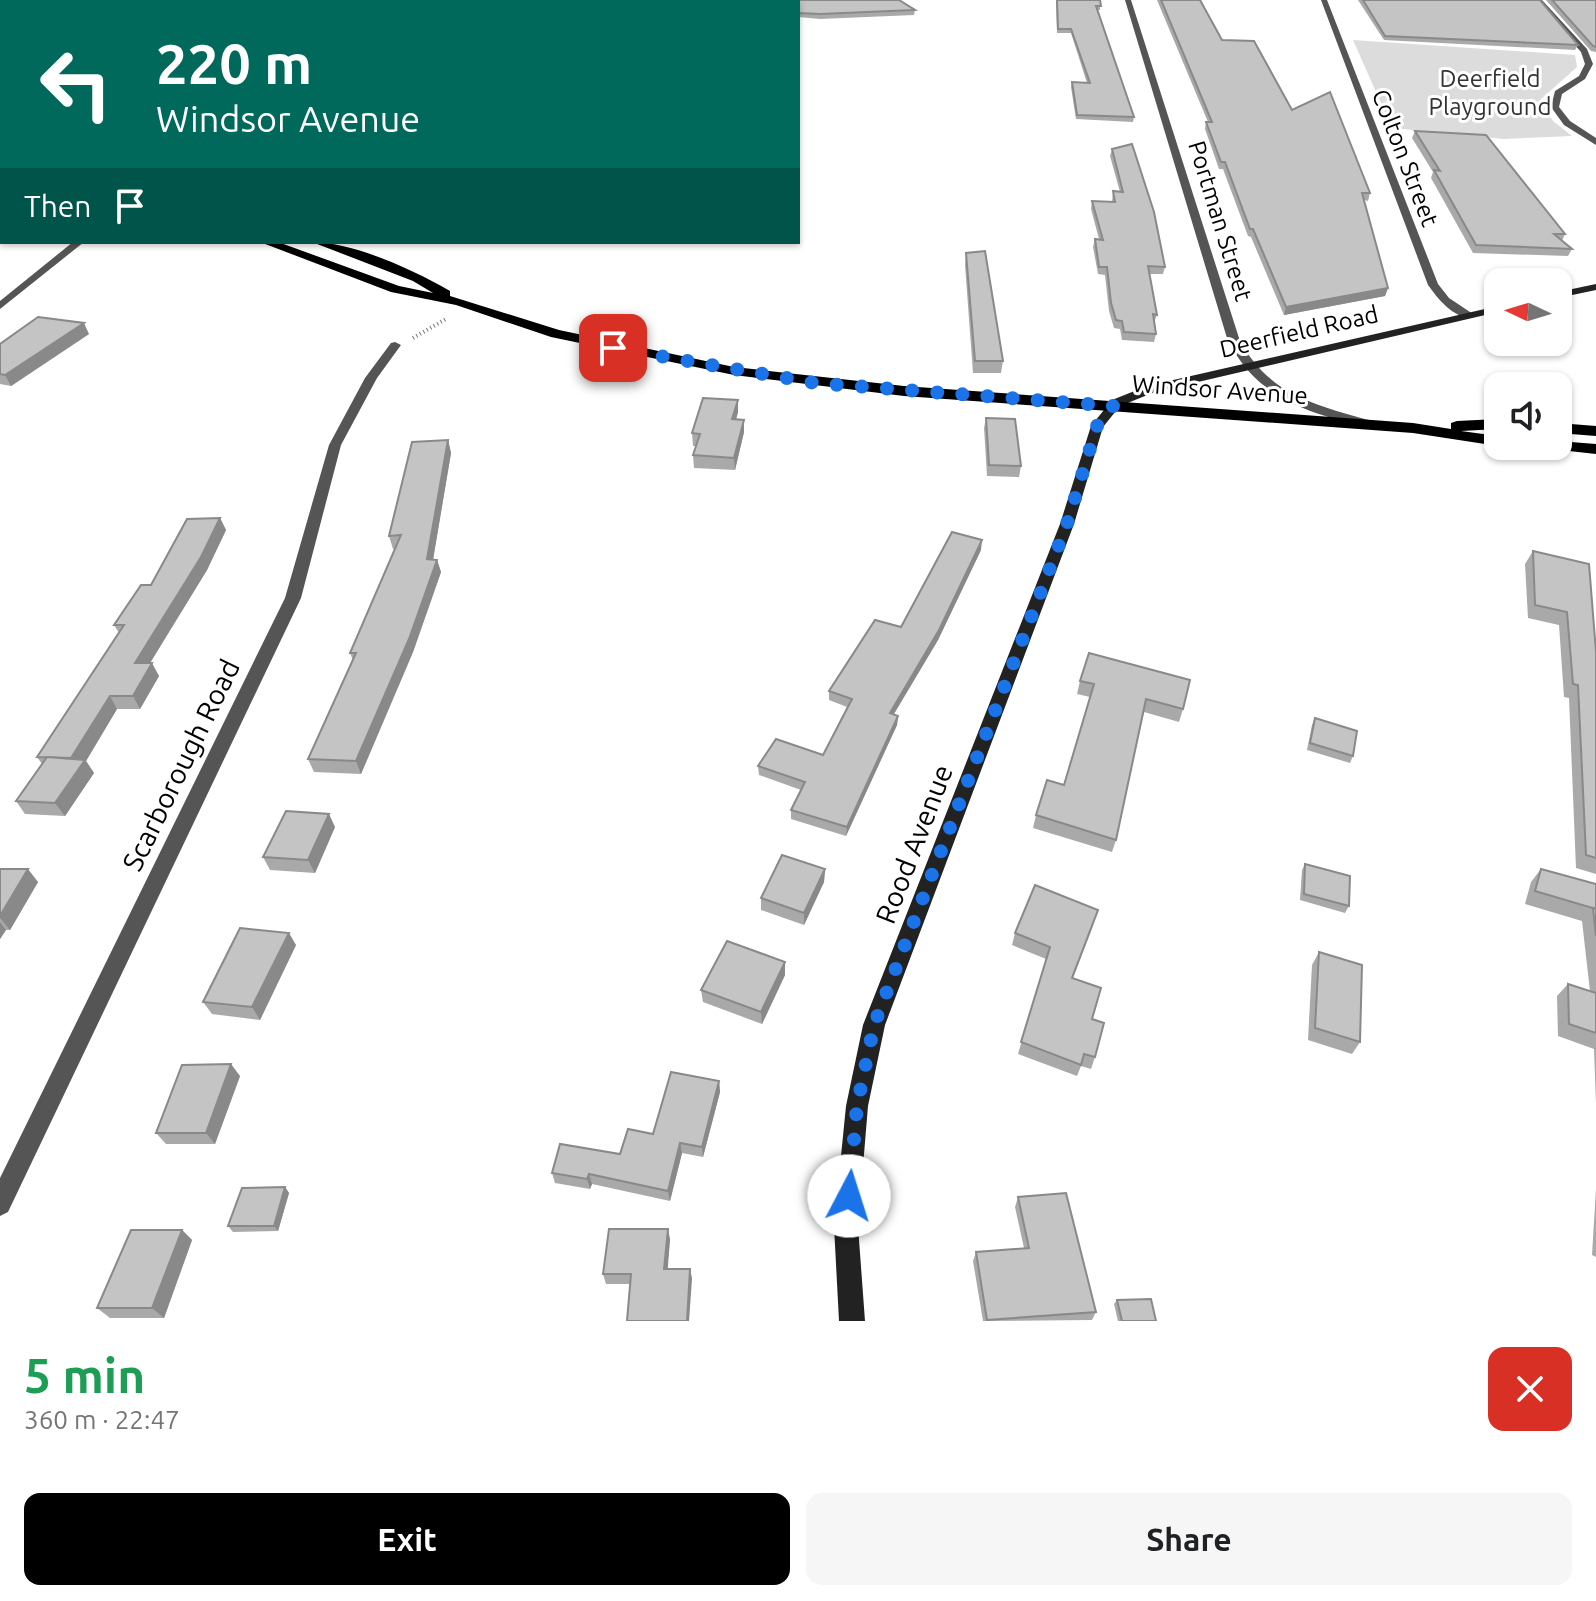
<!DOCTYPE html>
<meta charset="utf-8">
<style>
body{margin:0;font-family:Ubuntu,sans-serif;background:#f6f6f6;color:#202124;height:100vh;display:flex;flex-direction:column;font-size:30px;white-space:nowrap}
*{box-sizing:border-box;margin:0}
p{font-size:26px;color:#757577}
.icon{flex:none;width:44px;height:44px;fill:none;stroke:currentColor;stroke-width:2;stroke-linecap:round;stroke-linejoin:round}
.map{position:relative;height:1321px;overflow:hidden}
.sheet{display:flex;flex-direction:column;background:#fff;flex:1}
.sheet>*{flex:none}
.guide{position:absolute;left:0px;top:0px;width:800px;height:244px;box-shadow:0 2px 6px #0004;background:#00695c;color:#fff;overflow:hidden}
.needle{width:52px;rotate:274deg}
.controls{position:absolute;left:1484px;top:268px;display:grid;gap:16px}
.controls a{display:grid;place-items:center;width:88px;height:88px;border-radius:16px;background:#fff;box-shadow:0 2px 6px #0004;font-size:40px}
.pin{position:absolute;display:grid;place-items:center;width:68px;height:68px;color:#fff;margin:-34px;border-radius:16px;box-shadow:0 4px 12px #0006}
.me{position:absolute;width:88px;margin:-44px;rotate:5deg;stroke-linejoin:round;filter:drop-shadow(0 0 6px #0008)}
.turn{display:flex;align-items:center;gap:28px;height:168px;padding:0 24px;font-size:36px}
.turn .icon{width:104px;height:104px;stroke-width:2.5}
.turn b{display:block;font-size:56px;line-height:68px}
.then{display:flex;align-items:center;height:76px;padding:0 24px;background:#0003;gap:16px;font-size:30px}
.round{display:grid;place-items:center;flex:none;width:84px;height:84px;border-radius:16px;background:#f6f6f6}
.summary{display:flex;align-items:center;justify-content:space-between;height:136px;padding:0 24px}
h1{font-size:48px;font-weight:700;line-height:60px;color:#1e9e55}
.action{display:flex;gap:16px;margin-top:auto;padding:16px 24px}
.action a{flex:1;height:92px;border-radius:16px;background:#000;color:#fff;font-size:32px;font-weight:700;line-height:92px;text-align:center}
.action a+a{background:#f6f6f6;color:#202124}
.map>svg:first-child{display:block}
.green{fill:#dcdcdc}
.lines{fill:none;stroke-linecap:round;stroke-linejoin:round}
.path{stroke:#777;stroke-width:4;stroke-dasharray:1 3;stroke-linecap:butt}
.street{fill:#555;fill-rule:evenodd}
.secondary{fill:#222;fill-rule:evenodd}
.primary{fill:#000;fill-rule:evenodd}
.wall{fill:#a9a9a9}
.shaded-wall{fill:#898989}
.building{fill:#c4c4c4;stroke:#898989;stroke-width:2}
.route{stroke:#1a73e8;stroke-width:14;stroke-dasharray:0 25.2}
.labels{text-anchor:middle;stroke-width:6;stroke-linejoin:round;paint-order:stroke}
.far-park-label{font-size:24px;fill:#333;stroke:#fff}
.far-street-label{font-size:24px;fill:#000;stroke:#fff}
.street-label{font-size:28px;fill:#000;stroke:#fff}
</style>
<div class="map">
<svg width="1596" height="1321" viewBox="0 0 1596 1321">
<rect width="100%" height="100%" fill="#fff"/>
<path class="green" d="M1353 40 1575 55 1577 67 1540 100 1553 121 1572 136 1504 139 1392 128Z"/>
<g class="lines">
<path class="path" d="M413 338 446 319"/>
<g class="street">
<path d="M1125 0H1131L1239 338C1267 395 1316 405 1372 421V427L1368 428C1307 412 1256 399 1227 338Z"/>
<path d="M1321 0H1327L1438 284 1449 298 1473 314V318C1454 319 1438 299 1428 285Z"/>
<path d="M1535 0H1542L1587 49 1593 64 1585 79 1562 94 1559 107 1570 121 1596 138V145L1564 125 1551 107 1555 91 1579 76 1585 64 1581 52Z"/>
<path d="M0 128H2L0 134Z"/>
<path d="M73 242H84L0 309V301Z"/>
<path d="M395 342 401 345 377 378 341 445 301 598 8 1212 0 1216V1178L285 598 329 445 365 378 391 343Z"/>
</g>
<g class="secondary">
<path d="M1596 284V290L1558 298V292Z"/>
<path d="M1498 306V312L1155 392 1120 406 1103 427 1074 524 885 1025 868 1106 858 1226 865 1321H839L834 1226 846 1106 863 1025 1060 524 1091 426 1112 400 1147 386Z"/>
</g>
<g class="primary">
<path d="M260 242H278L399 286 433 293 413 281 312 242C353 242 414 270 450 291V296L559 330 734 367 904 386 1413 423 1451 429V423L1457 421 1498 419V429L1461 431 1498 436V446L1413 433 904 396 734 375 551 337 456 305 391 292Z"/>
<path d="M1558 423 1596 426V436L1558 433Z"/>
<path d="M1558 441 1596 444V454L1551 449 1549 446H1558Z"/>
</g>
</g>
<g class="wall">
<path d="M1056 0H1100V10H1098L1134 117 1133 122 1076 119 1071 87 1072 82 1087 83 1071 33H1057Z"/>
<path d="M1157 0H1200L1222 40 1292 110 1370 193 1368 201 1364 200 1388 288 1385 296 1284 315 1251 237 1248 236 1223 169H1219L1205 129 1206 122H1208Z"/>
<path d="M1358 0H1540L1578 45 1575 50 1384 40Z"/>
<path d="M1546 0H1596V52L1591 51Z"/>
<path d="M798 2 915 10 914 15 820 19 798 17Z"/>
<path d="M1415 131 1565 234 1562 241 1572 249 1568 256 1473 253 1431 178 1433 172 1412 138Z"/>
<path d="M1112 149 1165 267 1163 274H1149L1157 315 1154 322 1156 334 1154 342 1122 340 1120 329 1114 328 1109 311 1105 275 1098 274 1093 247 1095 239H1099L1091 209 1092 201 1112 202 1113 191 1120 192 1110 156Z"/>
<path d="M966 253 1003 361 1001 373H973L965 265Z"/>
<path d="M89 334 11 386 0 384V344Z"/>
<path d="M738 400V412L736 419 744 432 735 470 694 468 693 455 696 446H693L692 433Z"/>
<path d="M986 418 1021 466 1019 477 987 476 984 428Z"/>
<path d="M448 440 451 453 433 559 437 560 441 572 413 652 361 774 314 772 308 759 353 660 350 653 395 549H393L389 536Z"/>
<path d="M220 518 226 530 207 570 150 663 159 676 140 709H117L86 761 94 773 65 816 25 814 16 801 42 764 37 757 119 633 114 625 151 585Z"/>
<path d="M981 550 938 640 894 714 898 716 897 725 846 836 791 819V810L801 790 759 775 758 766 823 755 847 707 829 700V691L901 627Z"/>
<path d="M1533 551 1596 652V874L1576 868 1569 698 1564 697 1559 625 1528 618 1525 564Z"/>
<path d="M1080 681 1183 709 1179 722 1144 712 1116 840 1112 852 1033 828 1036 815 1064 785 1090 697 1077 694Z"/>
<path d="M1315 718 1353 756 1350 763 1307 750 1312 725Z"/>
<path d="M335 827 315 873 270 870 263 857Z"/>
<path d="M1305 864 1349 906 1345 913 1300 900 1302 870Z"/>
<path d="M0 869 38 882 10 930H6L0 939Z"/>
<path d="M825 869 824 882 804 925 761 910V898Z"/>
<path d="M1541 869 1596 884V1104L1594 1049 1558 1036 1557 996 1568 984 1590 991 1582 921 1525 904 1531 882Z"/>
<path d="M1094 923 1073 978 1092 1019 1095 1057 1091 1069 1081 1066 1077 1076 1018 1054 1046 959 1012 945 1015 933Z"/>
<path d="M296 945 260 1020 212 1014 203 1002Z"/>
<path d="M1319 952 1360 1042 1352 1054 1308 1040 1312 965Z"/>
<path d="M785 962V975L762 1024 703 1002 701 990Z"/>
<path d="M240 1076 215 1144H166L156 1133Z"/>
<path d="M719 1081 720 1092 703 1157 682 1153 670 1201 592 1184 590 1189 555 1183 552 1173 620 1154 653 1134Z"/>
<path d="M285 1187 289 1193 278 1231 233 1232 228 1226Z"/>
<path d="M1596 1189V1257L1592 1255Z"/>
<path d="M1018 1197 1096 1312 1092 1320 983 1321 973 1261 976 1252 1024 1248 1015 1207Z"/>
<path d="M182 1230 192 1240 164 1318H110L97 1308Z"/>
<path d="M670 1239 667 1269H690L692 1279 630 1284H606L603 1274Z"/>
<path d="M1117 1300 1156 1321H1118L1114 1304Z"/>
</g>
<g class="shaded-wall">
<path d="M2 187V199L0 200V188Z"/>
<path d="M1388 288 1385 296 1284 315 1286 307Z"/>
<path d="M84 323 89 334 11 386 5 375Z"/>
<path d="M738 400V412L733 431 732 419Z"/>
<path d="M744 420V432L735 470 734 458Z"/>
<path d="M448 440 451 453 431 572 427 559Z"/>
<path d="M220 518 226 530 207 570 142 676 135 663Z"/>
<path d="M982 540 981 550 938 640 889 722 890 713Z"/>
<path d="M437 560 441 572 413 652 361 774 356 761Z"/>
<path d="M152 663 159 676 140 709 133 696Z"/>
<path d="M110 696 117 709 86 761 94 773 65 816 55 803 79 769 71 758Z"/>
<path d="M898 716 897 725 846 836 847 827Z"/>
<path d="M329 814 335 827 315 873 308 860Z"/>
<path d="M28 869 38 882 10 930 0 918V916Z"/>
<path d="M825 869 824 882 804 925V913Z"/>
<path d="M0 922 6 930 0 939Z"/>
<path d="M289 933 296 945 260 1020 252 1007Z"/>
<path d="M785 962V975L762 1024 761 1012Z"/>
<path d="M231 1064 240 1076 215 1144 206 1133Z"/>
<path d="M719 1081 720 1092 703 1157 702 1147Z"/>
<path d="M680 1143 682 1153 670 1201 668 1191Z"/>
<path d="M589 1174 592 1184 590 1189 587 1179Z"/>
<path d="M285 1187 289 1193 278 1231 274 1226Z"/>
<path d="M668 1229 670 1239 667 1279 664 1269Z"/>
<path d="M182 1230 192 1240 164 1318 152 1308Z"/>
<path d="M690 1269 692 1279 689 1321H687Z"/>
</g>
<g class="building">
<path d="M777 0H899L915 10 820 14 798 13V2H776Z"/>
<path d="M1057 0H1100L1101 6H1096L1134 117 1077 115 1072 82 1090 83 1071 29H1058Z"/>
<path d="M1161 0H1200L1222 40 1254 41 1292 110 1330 92 1370 193H1362L1388 288 1286 307 1253 229H1250L1225 162H1221L1206 122H1212Z"/>
<path d="M1363 0H1540L1578 45 1385 36Z"/>
<path d="M1552 0H1596V47L1593 46Z"/>
<path d="M1415 131 1486 135 1565 234H1554L1572 249 1476 245 1434 170 1440 171Z"/>
<path d="M2 143V187L0 188V144Z"/>
<path d="M1132 144 1154 212 1165 267 1148 266 1157 315 1153 314 1156 334 1124 332 1122 321 1116 320 1111 303 1107 267H1099L1095 239 1103 240 1092 201 1115 202 1113 191 1123 192 1112 149Z"/>
<path d="M985 251 1003 361H975L966 253Z"/>
<path d="M38 317 84 323 5 375 0 374V344Z"/>
<path d="M703 398 738 400 732 419 744 420 734 458 693 455 700 434 692 433Z"/>
<path d="M986 418 1015 419 1021 466 989 465Z"/>
<path d="M448 440 427 559 437 560 409 639 356 761 308 759 356 653H350L401 535 389 536 412 442Z"/>
<path d="M220 518 201 557 135 663H152L133 696H110L71 758 37 757 124 625H114L141 585H151L187 519Z"/>
<path d="M952 532 982 540 939 630 890 713 898 716 847 827 791 810 805 782 758 766 776 739 823 755 852 699 829 691 875 620 901 627Z"/>
<path d="M1533 551 1589 564 1596 652V858L1586 855 1578 685 1573 684 1567 612 1535 605Z"/>
<path d="M1089 653 1190 680 1183 709 1146 699 1116 840 1036 815 1047 780 1064 785 1094 684 1080 681Z"/>
<path d="M1315 718 1357 731 1353 756 1310 743Z"/>
<path d="M47 757 85 760 55 803 16 801Z"/>
<path d="M286 811 329 814 308 860 263 857Z"/>
<path d="M782 855 825 869 804 913 761 898Z"/>
<path d="M1305 864 1350 876 1349 906 1304 894Z"/>
<path d="M0 869H28L0 916Z"/>
<path d="M1541 869 1596 884V909L1535 891Z"/>
<path d="M1035 885 1098 910 1072 978 1101 988 1092 1019 1104 1023 1095 1057 1084 1054 1081 1065 1021 1042 1050 947 1015 933Z"/>
<path d="M1593 908 1596 909V936Z"/>
<path d="M240 928 289 933 252 1007 203 1002Z"/>
<path d="M727 941 785 962 761 1012 701 990Z"/>
<path d="M1319 952 1362 965 1360 1042 1315 1028Z"/>
<path d="M1568 984 1596 993V1033L1569 1024Z"/>
<path d="M231 1064 206 1133H156L182 1065Z"/>
<path d="M671 1072 719 1081 702 1147 680 1143 668 1191 589 1174 587 1179 552 1173 560 1144 620 1154 628 1129 653 1134Z"/>
<path d="M285 1187 274 1226H228L242 1188Z"/>
<path d="M1066 1193 1096 1312 987 1320 976 1252 1029 1248 1018 1197Z"/>
<path d="M609 1229H668L664 1269H690L687 1321H627L631 1274H603Z"/>
<path d="M131 1230H182L152 1308H97Z"/>
<path d="M1151 1299 1156 1321H1122L1117 1300Z"/>
</g>
<g class="lines">
<path class="route" d="M613 348 815 383 1113 406 1097 426 1067 524 874 1025 857 1106 849 1196"/>
</g>
<g class="labels">
<g class="far-park-label">
<text x="1490" y="87">Deerfield<tspan x="1490" dy="28">Playground</tspan></text>
</g>
<g class="far-street-label">
<text transform="translate(1405 158) rotate(69)" y="8">Colton Street</text>
<text transform="translate(1220 221) rotate(73)" y="8">Portman Street</text>
<text transform="translate(1299 332) rotate(-13)" y="8">Deerfield Road</text>
<text transform="translate(1220 390) rotate(4)" y="8">Windsor Avenue</text>
</g>
<g class="street-label">
<text transform="translate(181 765) rotate(-64)" y="10">Scarborough Road</text>
<text transform="translate(914 844) rotate(-69)" y="10">Rood Avenue</text>
</g>
</g>
</svg>
<div class="controls">
<a><svg class="needle" viewBox="-14 -14 28 28"><path d="M0-13l5 13h-10z" fill="#e53935"/><path d="M0 13l5-13h-10z" fill="#757577"/></svg></a>
<a><svg class="icon" aria-label="sound" viewBox="0 0 24 24"><path d="M4 9h4l5-4v14l-5-4H4zM17 9q2 3 0 6"/></svg></a>
</div>
<div class="pin" style="left:613px;top:348px;background:#d93025"><svg class="icon" aria-label="arrive" viewBox="0 0 24 24"><path d="M6 21V4h12l-3 4 3 4H6"/></svg></div>
<svg class="me" style="left:849px;top:1196px" viewBox="-20 -20 40 40"><circle r="19" fill="#fff"/><path d="M0-13L10 11 0 6-10 11z" fill="#1a73e8"/></svg>
<div class="guide">
<div class="turn"><svg class="icon" aria-label="left" viewBox="0 0 24 24"><path d="M17 20v-9H6M10 6l-5 5 5 5"/></svg><div><b>220 m</b>Windsor Avenue</div></div>
<div class="then">Then<svg class="icon" aria-label="arrive" viewBox="0 0 24 24"><path d="M6 21V4h12l-3 4 3 4H6"/></svg></div>
</div>
</div>
<section class="sheet">
<div class="summary"><div><h1>5 min</h1><p>360 m · 22:47</p></div><a class="round" style="background:#d93025;color:#fff"><svg class="icon" aria-label="close" viewBox="0 0 24 24"><path d="M6 6l12 12M18 6L6 18"/></svg></a></div>
<div class="action"><a>Exit</a><a>Share</a></div>
</section>
